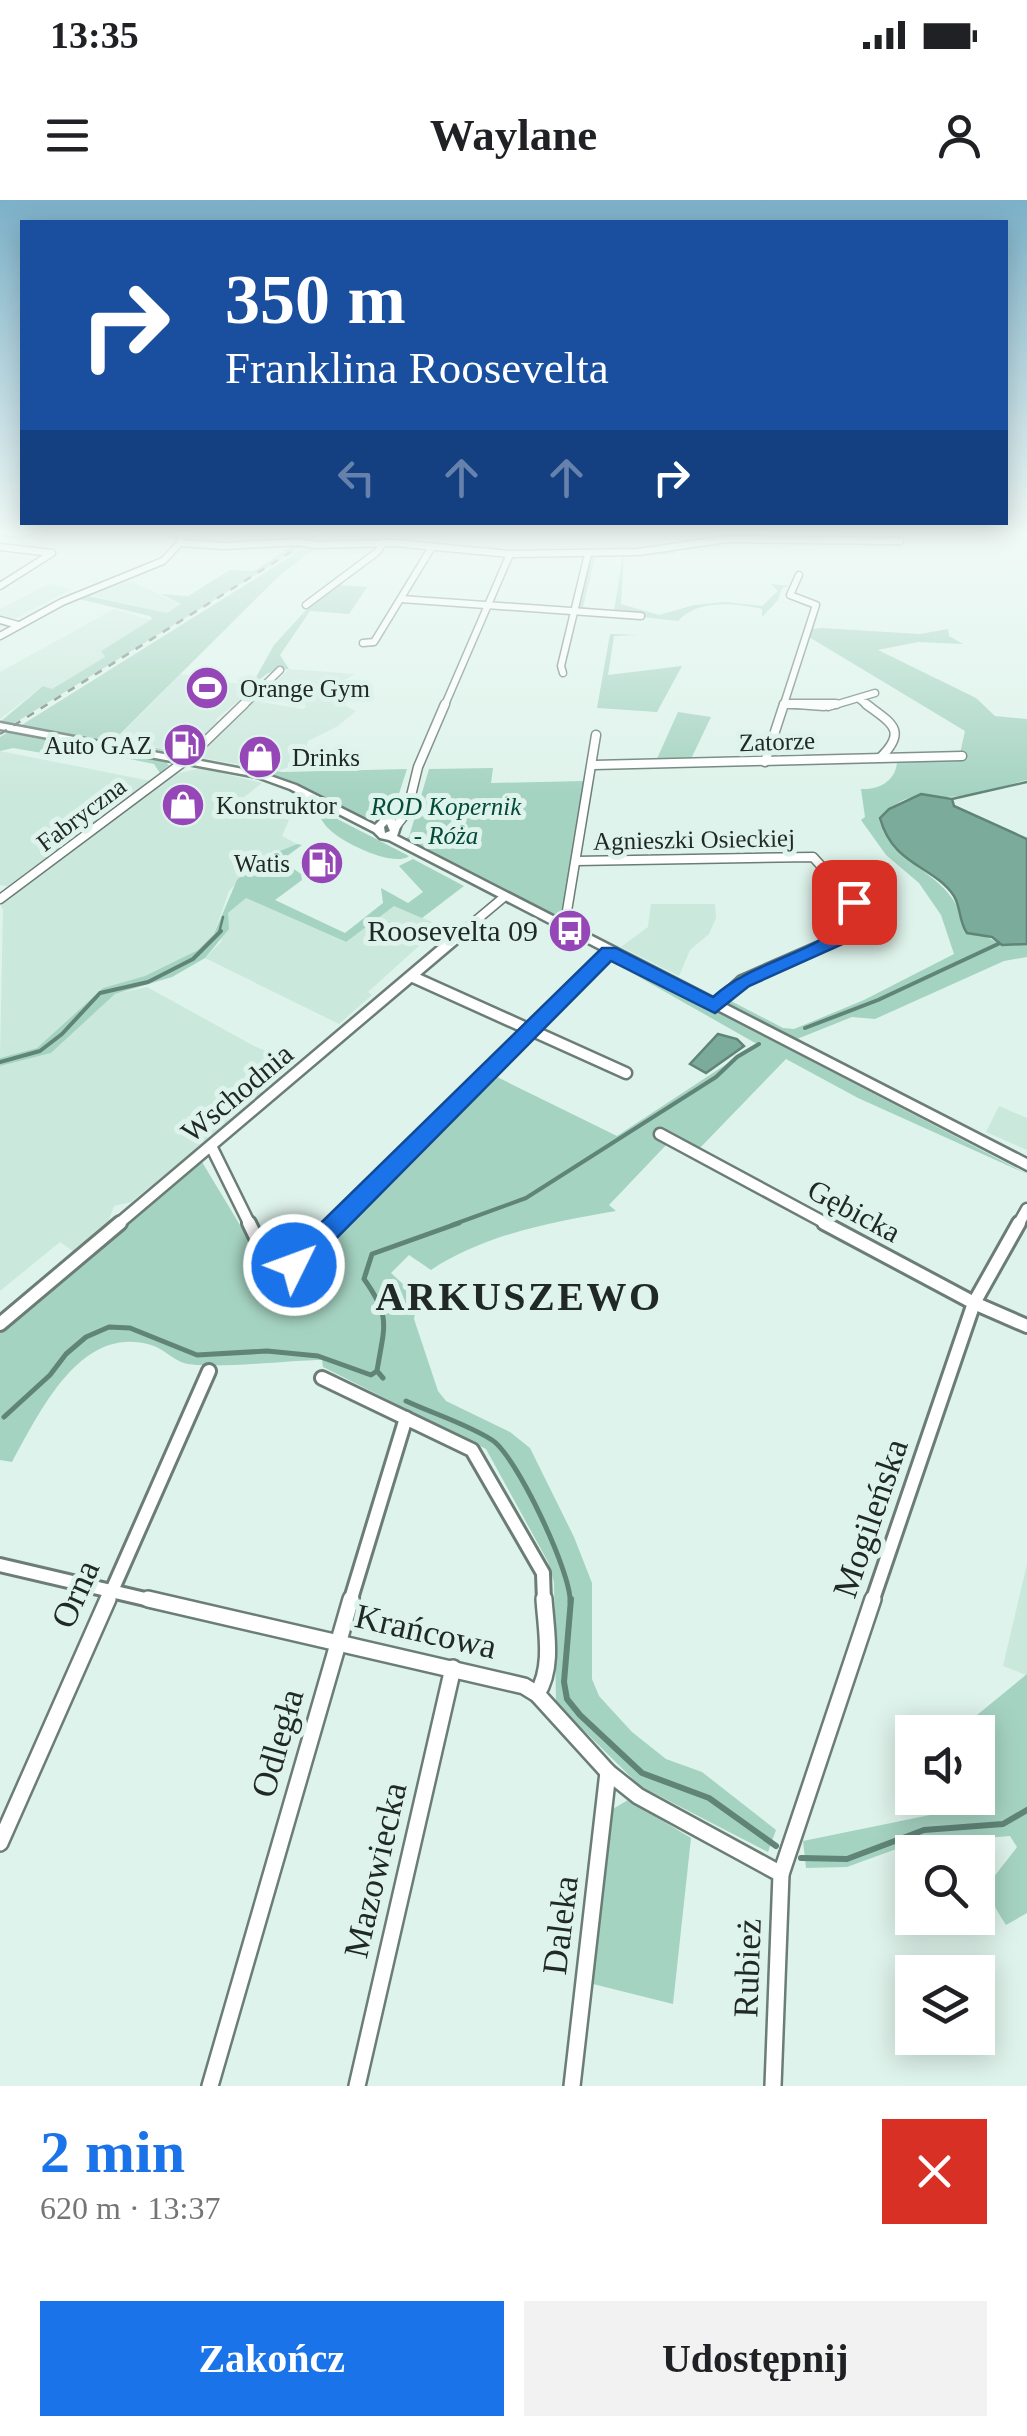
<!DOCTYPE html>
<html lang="pl">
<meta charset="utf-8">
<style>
body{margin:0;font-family:"Times New Roman",serif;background:#f2f2f2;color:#202124;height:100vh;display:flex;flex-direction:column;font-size:38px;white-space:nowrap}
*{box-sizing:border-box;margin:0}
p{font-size:32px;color:#757577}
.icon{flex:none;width:55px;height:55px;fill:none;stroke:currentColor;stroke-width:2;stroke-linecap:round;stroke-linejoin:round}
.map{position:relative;height:1886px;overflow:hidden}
.drawer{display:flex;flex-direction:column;background:#fff;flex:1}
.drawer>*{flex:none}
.banner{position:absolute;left:20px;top:20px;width:988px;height:305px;border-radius:0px;box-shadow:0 5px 25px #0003;background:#1a4fa0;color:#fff;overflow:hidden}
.tools{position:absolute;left:895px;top:1515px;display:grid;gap:20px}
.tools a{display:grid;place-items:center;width:100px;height:100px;border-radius:0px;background:#fff;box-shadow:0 5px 25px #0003;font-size:50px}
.pin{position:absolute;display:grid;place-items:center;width:85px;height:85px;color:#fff;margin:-42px;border-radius:20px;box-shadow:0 5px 15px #0006}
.me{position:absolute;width:110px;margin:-55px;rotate:48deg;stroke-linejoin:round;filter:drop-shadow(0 0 8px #0008)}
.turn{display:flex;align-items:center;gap:35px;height:210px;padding:0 40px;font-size:45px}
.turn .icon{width:130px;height:130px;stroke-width:2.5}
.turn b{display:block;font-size:70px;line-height:85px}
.lanes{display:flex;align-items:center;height:95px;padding:0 40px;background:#0003;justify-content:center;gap:50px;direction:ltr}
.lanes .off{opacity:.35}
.round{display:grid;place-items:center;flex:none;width:105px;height:105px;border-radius:0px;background:#f2f2f2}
.summary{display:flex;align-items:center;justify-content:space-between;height:170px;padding:0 40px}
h1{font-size:60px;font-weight:700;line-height:75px;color:#1a73e8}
.cta{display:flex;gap:20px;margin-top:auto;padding:20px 40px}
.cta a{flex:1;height:115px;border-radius:0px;background:#1a73e8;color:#fff;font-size:40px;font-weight:700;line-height:115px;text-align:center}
.cta a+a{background:#f2f2f2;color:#202124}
.status{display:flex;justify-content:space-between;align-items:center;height:70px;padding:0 50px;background:#fff;direction:ltr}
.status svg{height:28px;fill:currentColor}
header{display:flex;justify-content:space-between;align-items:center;height:130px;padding:0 40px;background:#fff;font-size:45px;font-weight:700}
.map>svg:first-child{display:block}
.built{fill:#cbe8dd}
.green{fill:#a5d3c2;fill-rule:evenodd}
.water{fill:#7bac9b;stroke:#608578;stroke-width:2.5}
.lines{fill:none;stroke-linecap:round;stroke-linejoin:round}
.stream-far3{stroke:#608578;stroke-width:2.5}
.stream-far2{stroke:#608578;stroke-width:4}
.stream-far1{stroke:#608578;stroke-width:5}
.stream{stroke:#608578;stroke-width:6}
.street-far4-casing{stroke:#6b7d76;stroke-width:9}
.street-far3-casing{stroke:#6b7d76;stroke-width:11}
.street-far2-casing{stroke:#6b7d76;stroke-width:15}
.street-far1-casing{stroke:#6b7d76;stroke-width:18}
.street-casing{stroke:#6b7d76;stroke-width:20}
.secondary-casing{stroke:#6b7d76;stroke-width:5}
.street-far4{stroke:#fff;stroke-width:6}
.street-far3{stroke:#fff;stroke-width:8}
.street-far2{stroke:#fff;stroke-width:10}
.street-far1{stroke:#fff;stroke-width:12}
.street{stroke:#fff;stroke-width:15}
.secondary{fill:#fff;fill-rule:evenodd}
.rail{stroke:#6d7a75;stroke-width:2.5;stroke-dasharray:8 8;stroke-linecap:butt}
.street-bridge-casing{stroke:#6b7d76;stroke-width:9;stroke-linecap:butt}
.street-bridge{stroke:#fff;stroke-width:6}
.route{fill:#1a73e8;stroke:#114b97;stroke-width:2.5}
.labels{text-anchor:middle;stroke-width:10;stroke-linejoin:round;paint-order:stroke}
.far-poi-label{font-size:25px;fill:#212926;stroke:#def3eb;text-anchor:start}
.far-street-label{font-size:25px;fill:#212926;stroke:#def3eb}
.far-park-label{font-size:25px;font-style:italic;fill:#044b3a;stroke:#def3eb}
.poi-label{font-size:30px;fill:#212926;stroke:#def3eb;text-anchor:end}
.street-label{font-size:30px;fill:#212926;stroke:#def3eb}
.near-street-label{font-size:35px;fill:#212926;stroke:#def3eb}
.district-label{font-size:40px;font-weight:bold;letter-spacing:2.5px;fill:#212926;stroke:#def3eb}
</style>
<div class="status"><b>13:35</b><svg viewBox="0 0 49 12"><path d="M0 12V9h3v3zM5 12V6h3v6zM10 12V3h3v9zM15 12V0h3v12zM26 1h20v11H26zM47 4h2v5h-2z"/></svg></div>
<header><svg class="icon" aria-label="menu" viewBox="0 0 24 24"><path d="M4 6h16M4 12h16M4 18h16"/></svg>Waylane<svg class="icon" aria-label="person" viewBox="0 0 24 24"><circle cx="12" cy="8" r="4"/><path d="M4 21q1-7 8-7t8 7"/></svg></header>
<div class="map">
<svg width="1027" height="1886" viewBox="0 0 1027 1886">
<rect width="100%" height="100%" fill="#def3eb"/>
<g class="built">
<path d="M121 381 134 382 181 405 167 413 89 395Z"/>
<path d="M49 384 72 389 12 420 0 417V409Z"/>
<path d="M114 409 151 420 102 450 107 456 52 489 43 486 0 519V472Z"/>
<path d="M289 469 355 474 332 487 326 497 356 511 338 526 308 541 305 551 311 560 277 571 202 558 200 553 254 501 304 509 306 505 260 497Z"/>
<path d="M181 474 255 487 215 520 219 522 186 553 116 539Z"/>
<path d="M0 551 151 581 8 686 0 685Z"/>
<path d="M201 568 262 583 234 605 289 620 282 636 297 644 258 660 229 691 214 734 198 750 145 776 103 788 37 848 0 858 3 710 0 704 175 574Z"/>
<path d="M246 698 345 742 394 705 441 726 368 792 372 795 339 824 205 758 221 742 228 713Z"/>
<path d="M651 704H715L716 718 709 734 690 750 679 776 621 747 648 727Z"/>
<path d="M147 787 254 846 300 865 131 1002 114 1006 109 1020 73 1051 60 1042 0 1091V866L51 853 115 794Z"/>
<path d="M999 906 1027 918V950L986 932Z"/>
<path d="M1027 1364V1474L1026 1475 1003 1466Z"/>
</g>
<g class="green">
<path d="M723 342 676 348 674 354 624 355 621 404 659 415 694 405 725 402 762 406 778 391 771 384 789 386 782 388 778 400 762 417V409C736 403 698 399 678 421L578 410 592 357ZM623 354 614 411 583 407 595 357Z"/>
<path d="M293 345 302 346 13 524 0 522 43 486 52 489 105 457 101 451 152 419 150 416 79 399 0 438 84 395 167 413 181 404 161 394 188 396 230 370 254 371Z"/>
<path d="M309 345 341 347 314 349 280 375 116 538 182 554 20 526Z"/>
<path d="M339 385 367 387 349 414 310 411 280 455 289 469 268 473 251 486 274 445 305 411Z"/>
<path d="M821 428 920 434 948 429 949 436 963 444 918 442 878 450 976 498 995 516 1027 519V580C1002 586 972 597 947 597 915 598 907 591 880 618 890 668 957 673 962 725L1003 745 1027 744V757L1004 761 875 819 852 817 797 839C773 827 745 821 725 804L729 800 783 828 794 829 864 800 954 754 941 715 919 683 886 655 861 620 865 617 861 589C881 590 895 580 897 563H790L959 558 965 531 809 437 812 429Z"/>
<path d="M610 434 639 435 614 436 608 475 682 466 657 512 597 508Z"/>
<path d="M678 512 711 517 691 559 655 563Z"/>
<path d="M8 532 166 562 169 565 160 573 154 564 71 547 60 556 13 548 0 551V537Z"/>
<path d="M246 566 282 572 407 569 393 612 361 618 290 582 243 569Z"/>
<path d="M493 568 491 583 585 581 561 717 555 719 404 639 409 637 429 569Z"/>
<path d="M316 608 409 656C394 668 341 642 329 629 323 624 319 615 316 608Z"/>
<path d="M297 644 302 645 287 656 285 663 301 674 302 680 275 700 345 733 383 703 381 688 408 703 423 692 399 666 413 659 464 686 422 718 394 706 346 742 246 698 228 713 229 729 205 758 172 777 115 794 51 853 0 866V858L37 848 103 788 145 776 198 750 214 734 237 680 258 660Z"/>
<path d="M616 759 1027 974 858 898 786 859 697 951 661 929 655 936 668 943 609 1005 616 1011C553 1022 485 1034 431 1070L409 1055 391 1073 418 1098 414 1119 438 1191 446 1201 510 1232 530 1248 574 1337 592 1383V1479L599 1496 632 1532 666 1559 702 1572 776 1630 768 1652 640 1586 556 1503 554 1382 548 1362 486 1249 323 1167 322 1160C291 1160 209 1170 184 1163 173 1160 163 1148 151 1145 80 1124 40 1212 12 1262L0 1260V1132L202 962 249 1040 256 1060 285 1082 493 875 617 936 757 844 609 760Z"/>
<path d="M1027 1474V1713L1006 1725C978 1683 991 1683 1017 1647L1010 1636 910 1644 847 1667 806 1668 803 1641 984 1604 978 1573V1532H968L966 1524Z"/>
<path d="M628 1600 691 1638 673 1804 593 1784 611 1610Z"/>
</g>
<g class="water">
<path d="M921 594 952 599 954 606 1027 639V744L1002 745 992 737 967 733C959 722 961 708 954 696 933 665 893 666 880 618L889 609Z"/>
<path d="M718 834 737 839 744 846 706 873 690 864Z"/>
</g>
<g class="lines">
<g class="stream-far3">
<path d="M952 599 1027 582"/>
<path d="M219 733 223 717"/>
</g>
<g class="stream-far2">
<path d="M805 828 878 800 998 744"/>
<path d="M0 862 40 851 62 834 100 793 148 782 193 759 221 731"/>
<path d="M452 1025 526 998 716 877 737 857 759 844"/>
</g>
<g class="stream-far1">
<path d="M383 1178 377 1171C384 1126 392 1118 364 1079L372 1054 459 1023"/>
<path d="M406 1201C434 1214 467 1224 492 1240 516 1255 572 1374 570 1402"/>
<path d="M4 1217 50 1175 66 1154 86 1137 109 1127 130 1128 197 1155 267 1151 318 1156 371 1175 377 1171"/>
</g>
<g class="stream">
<path d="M571 1399 564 1482 567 1499 580 1515 642 1573 709 1598 776 1646"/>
<path d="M801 1658 847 1659 924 1630 1003 1624 1027 1610"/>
</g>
<g class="street-far4-casing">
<g id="street-far4">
<path d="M0 332 21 334 32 330"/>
<path d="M180 343 224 346 300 342"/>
<path d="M315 345 395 343 510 354"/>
<path d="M0 347 51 353"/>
<path d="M0 386 52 353"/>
<path d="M401 399 641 416"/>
<path d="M306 405 377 352 384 342"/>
<path d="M0 420 18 425"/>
<path d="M0 436 62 402 163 361 180 343 181 330"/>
<path d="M363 443 374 442 432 347"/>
<path d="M563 473 561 466 588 354"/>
<path d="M859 499 869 507"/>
<path d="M783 504 824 507"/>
<path d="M242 507 280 470"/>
<path d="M444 507 510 354 638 352 727 339 900 341"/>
<path d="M783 507 816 405 790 395 799 375"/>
<path d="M828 507 875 493"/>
</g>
</g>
<g class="street-far3-casing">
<g id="street-far3">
<path d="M787 504H836"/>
<path d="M866 504C891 523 908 530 881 557"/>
<path d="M765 562 784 504"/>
<path d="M594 565 962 556"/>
<path d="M397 625 407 612 418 567 445 504"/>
<path d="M576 661 813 657 854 702 856 720 844 733"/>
<path d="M0 699 186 560 244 504"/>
<path d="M558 725 566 717 596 535"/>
<path d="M461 733 504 697"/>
</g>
</g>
<g class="street-far2-casing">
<g id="street-far2">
<path d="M413 777 626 873"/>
<path d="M715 806 742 781 840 738 847 731"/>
<path d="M660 934 829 1025"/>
<path d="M212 948 250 1025"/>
<path d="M117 1025 464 731"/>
<path d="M334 1025 609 752"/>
<path d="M1018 1025 1027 1009"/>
</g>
</g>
<g class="street-far1-casing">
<g id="street-far1">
<path d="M249 1023 265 1056 283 1067 294 1065 337 1023"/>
<path d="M824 1023 974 1103 1027 1126"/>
<path d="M0 1124 120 1023"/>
<path d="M322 1178 472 1250 543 1373 544 1402"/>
<path d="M0 1365 158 1402"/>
<path d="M107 1402 209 1171"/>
<path d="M350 1402 406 1218"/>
<path d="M872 1402 974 1103 1019 1023"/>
</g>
</g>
<g class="street-casing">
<g id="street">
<path d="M148 1399 524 1486 537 1494 608 1572 638 1596 781 1674"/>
<path d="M537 1494C554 1467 546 1430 544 1399"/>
<path d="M0 1643 108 1399"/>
<path d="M210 1886 351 1399"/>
<path d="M357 1886 453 1468"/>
<path d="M572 1886 608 1572"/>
<path d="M773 1886 781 1674 873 1399"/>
</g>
</g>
<g class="secondary-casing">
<path id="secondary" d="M0 523 259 572 296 585 375 625 381 619H394L400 627 397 636 1027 959V970L389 640 380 638 374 632 290 589 257 577 0 529ZM387 624 390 631 385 633 384 627Z"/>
</g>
<use href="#street-far4" class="street-far4"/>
<use href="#street-far3" class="street-far3"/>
<use href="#street-far2" class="street-far2"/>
<use href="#street-far1" class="street-far1"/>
<use href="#street" class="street"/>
<use href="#secondary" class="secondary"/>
<path class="rail" d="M0 534 326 330"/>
<g class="street-bridge-casing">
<path id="street-bridge" d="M300 342 315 345"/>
</g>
<use href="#street-bridge" class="street-bridge"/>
</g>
<linearGradient id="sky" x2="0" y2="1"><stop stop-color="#7cb1c9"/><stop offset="0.56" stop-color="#f0faf6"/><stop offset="1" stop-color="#f0faf6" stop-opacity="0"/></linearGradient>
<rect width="1027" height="594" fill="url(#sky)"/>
<path class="route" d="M854 696 863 702 865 720 847 742 749 786 715 813 611 761 303 1072H285L282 1065 285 1058 602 748H616L713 797C753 760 815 755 847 719L845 702Z"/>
<defs>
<g id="stadium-disc" transform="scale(2.25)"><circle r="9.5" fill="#9647b7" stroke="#def3eb"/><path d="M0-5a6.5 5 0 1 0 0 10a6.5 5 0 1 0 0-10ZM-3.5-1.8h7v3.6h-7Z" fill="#fff"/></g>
<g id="fuel-disc" transform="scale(2.25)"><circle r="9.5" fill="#9647b7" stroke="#def3eb"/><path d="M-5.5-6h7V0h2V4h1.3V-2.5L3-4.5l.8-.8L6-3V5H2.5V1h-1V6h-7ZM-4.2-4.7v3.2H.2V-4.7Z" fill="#fff"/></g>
<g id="shop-disc" transform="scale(2.25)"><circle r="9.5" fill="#9647b7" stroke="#def3eb"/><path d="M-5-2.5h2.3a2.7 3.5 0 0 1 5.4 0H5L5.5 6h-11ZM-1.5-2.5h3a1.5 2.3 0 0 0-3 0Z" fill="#fff"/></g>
<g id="bus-disc" transform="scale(2.25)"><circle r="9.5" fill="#9647b7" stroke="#def3eb"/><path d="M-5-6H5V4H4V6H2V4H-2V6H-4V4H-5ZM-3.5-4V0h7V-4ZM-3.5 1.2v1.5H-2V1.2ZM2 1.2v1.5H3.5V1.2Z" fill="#fff"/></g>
</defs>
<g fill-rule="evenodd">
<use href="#stadium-disc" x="207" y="488"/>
<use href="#fuel-disc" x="185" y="545"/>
<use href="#shop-disc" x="260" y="557"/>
<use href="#shop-disc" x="183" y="605"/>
<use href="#fuel-disc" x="322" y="663"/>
<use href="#bus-disc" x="570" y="731"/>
</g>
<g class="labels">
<g class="far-poi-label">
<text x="240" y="497">Orange Gym</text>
<text x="152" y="554" text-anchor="end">Auto GAZ</text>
<text x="292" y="566">Drinks</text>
<text x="216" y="614">Konstruktor</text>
<text x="290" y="672" text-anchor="end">Watis</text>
</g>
<g class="far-street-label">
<text transform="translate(777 541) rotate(-2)" y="9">Zatorze</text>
<text transform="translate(81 614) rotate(-37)" y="9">Fabryczna</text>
<text transform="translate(694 639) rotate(-1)" y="9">Agnieszki Osieckiej</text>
</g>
<g class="far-park-label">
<text x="446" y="615">ROD Kopernik<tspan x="446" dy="29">- Róża</tspan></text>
</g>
<g class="poi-label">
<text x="538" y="741">Roosevelta 09</text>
</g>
<g class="street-label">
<text transform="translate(237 893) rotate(-40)" y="10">Wschodnia</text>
<text transform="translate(854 1011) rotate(28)" y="10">Gębicka</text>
</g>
<g class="near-street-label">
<text transform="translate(870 1318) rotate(-71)" y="12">Mogileńska</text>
<text transform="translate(75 1394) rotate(-66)" y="12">Orna</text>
<text transform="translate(426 1431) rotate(13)" y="12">Krańcowa</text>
<text transform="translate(277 1543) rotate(-74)" y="12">Odległa</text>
<text transform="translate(375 1670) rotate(-77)" y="12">Mazowiecka</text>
<text transform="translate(560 1725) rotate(-83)" y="12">Daleka</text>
<text transform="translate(747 1768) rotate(-88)" y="12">Rubież</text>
</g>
<g class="district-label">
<text x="519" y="1110">ARKUSZEWO</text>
</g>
</g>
</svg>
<div class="tools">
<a><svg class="icon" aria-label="sound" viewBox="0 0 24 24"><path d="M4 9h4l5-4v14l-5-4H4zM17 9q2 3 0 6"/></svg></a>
<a><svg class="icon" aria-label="search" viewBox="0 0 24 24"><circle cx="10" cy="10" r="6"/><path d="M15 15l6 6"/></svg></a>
<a><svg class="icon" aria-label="layers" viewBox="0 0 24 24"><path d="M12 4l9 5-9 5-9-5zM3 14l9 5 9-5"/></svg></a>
</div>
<div class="pin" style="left:854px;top:702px;background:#d93025"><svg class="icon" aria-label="arrive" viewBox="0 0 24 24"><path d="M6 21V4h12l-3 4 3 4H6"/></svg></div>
<svg class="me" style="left:294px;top:1065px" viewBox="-20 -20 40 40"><circle r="17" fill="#1a73e8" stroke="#fff" stroke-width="3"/><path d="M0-11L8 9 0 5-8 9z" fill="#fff"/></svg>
<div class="banner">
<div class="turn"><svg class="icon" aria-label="right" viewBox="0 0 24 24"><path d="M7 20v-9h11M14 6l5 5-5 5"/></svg><div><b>350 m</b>Franklina Roosevelta</div></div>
<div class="lanes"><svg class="icon off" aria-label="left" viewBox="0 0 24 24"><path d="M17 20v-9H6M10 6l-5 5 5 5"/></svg><svg class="icon off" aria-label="ahead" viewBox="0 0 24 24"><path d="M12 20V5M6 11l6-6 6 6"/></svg><svg class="icon off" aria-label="ahead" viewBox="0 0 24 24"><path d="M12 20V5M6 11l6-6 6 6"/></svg><svg class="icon" aria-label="right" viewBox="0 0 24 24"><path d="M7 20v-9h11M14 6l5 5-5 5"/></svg></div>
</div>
</div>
<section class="drawer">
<div class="summary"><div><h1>2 min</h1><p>620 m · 13:37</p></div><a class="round" style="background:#d93025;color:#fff"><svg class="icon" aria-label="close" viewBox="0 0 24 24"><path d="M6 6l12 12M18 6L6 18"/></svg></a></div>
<div class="cta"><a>Zakończ</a><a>Udostępnij</a></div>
</section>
